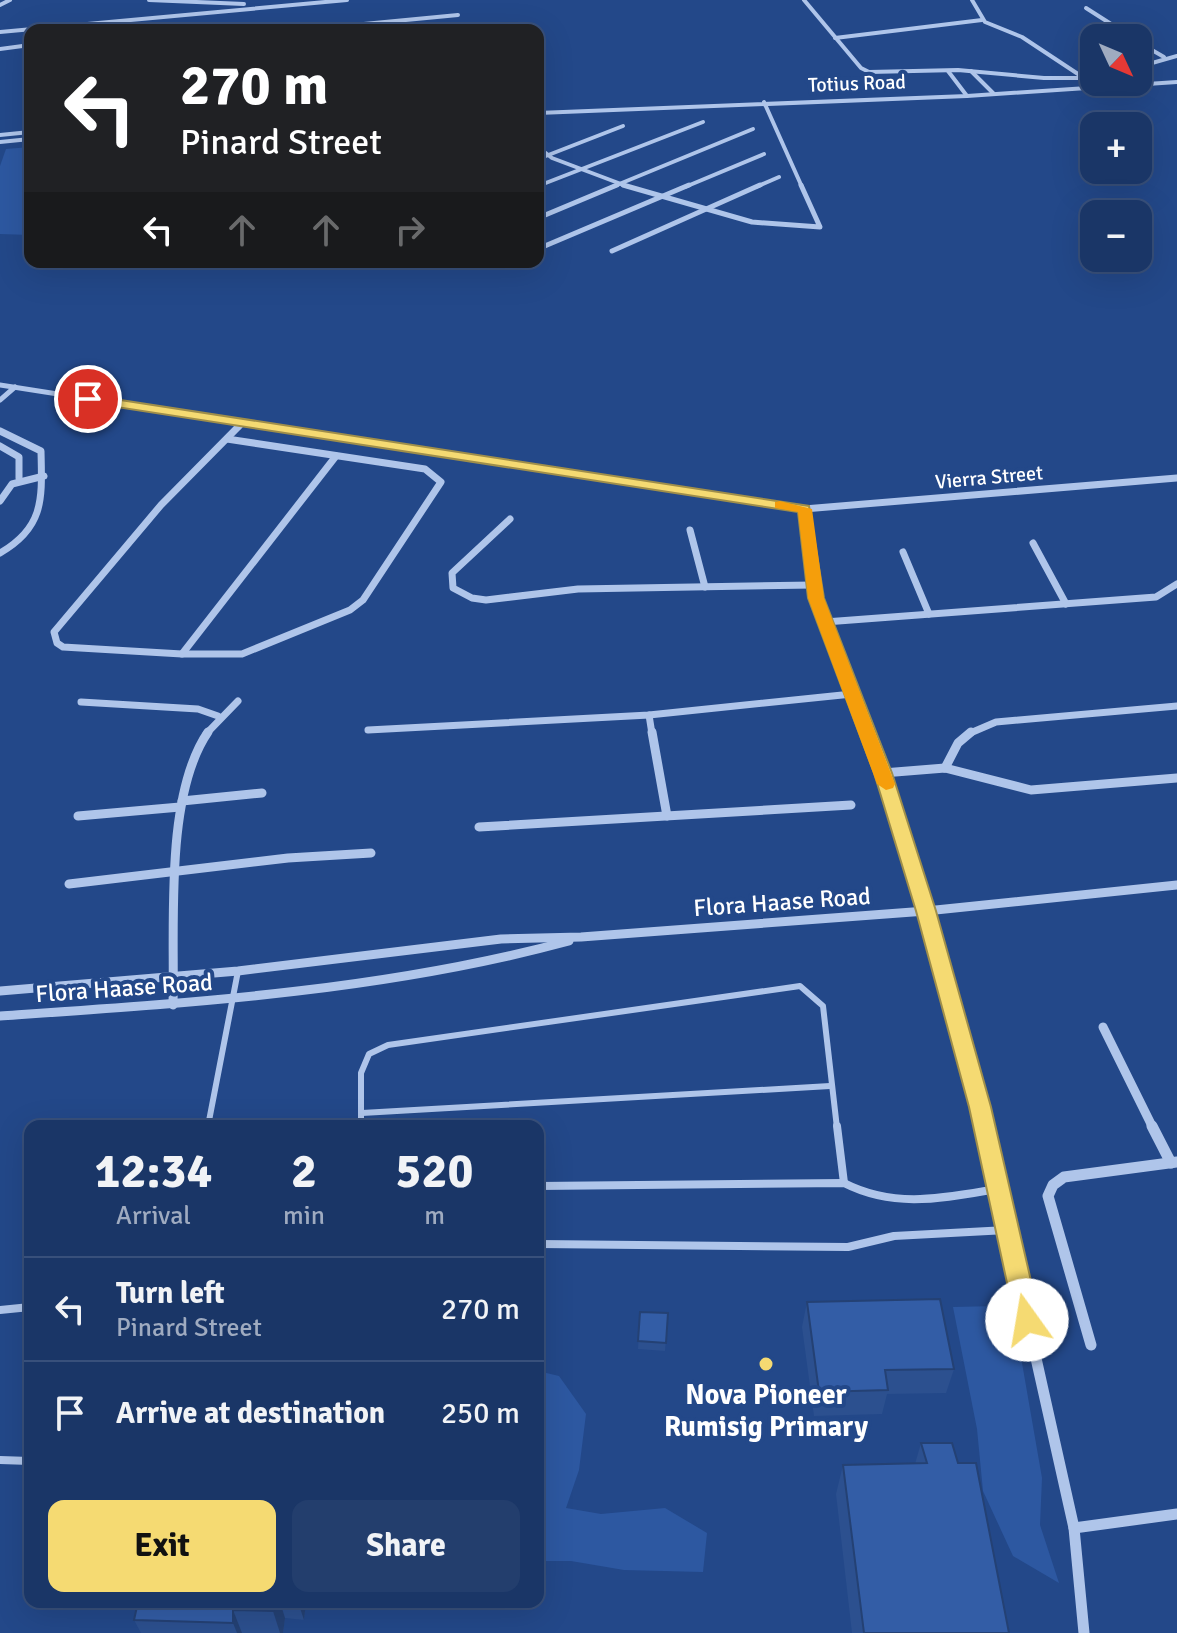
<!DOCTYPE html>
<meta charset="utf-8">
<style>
body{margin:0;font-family:Signika,sans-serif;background:#233e6d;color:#f1f3f6;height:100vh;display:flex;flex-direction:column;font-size:30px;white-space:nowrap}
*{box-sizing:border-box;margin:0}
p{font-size:26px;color:#9fabc0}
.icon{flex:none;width:44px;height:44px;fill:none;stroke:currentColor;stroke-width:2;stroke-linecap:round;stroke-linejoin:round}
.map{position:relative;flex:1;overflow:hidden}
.sheet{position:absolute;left:24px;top:1120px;width:520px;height:488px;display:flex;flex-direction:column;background:#1a3667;border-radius:16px;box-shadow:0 8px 32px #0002,0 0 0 2px #38507b}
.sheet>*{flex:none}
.banner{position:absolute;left:24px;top:24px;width:520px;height:244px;border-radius:16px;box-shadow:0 8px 32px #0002,0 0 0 2px #38507b;background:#202124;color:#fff;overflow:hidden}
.needle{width:52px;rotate:134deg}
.buttons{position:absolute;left:1080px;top:24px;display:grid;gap:16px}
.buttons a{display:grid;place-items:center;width:72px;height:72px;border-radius:16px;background:#1a3667;box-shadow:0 8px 32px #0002,0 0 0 2px #38507b;font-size:40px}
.pin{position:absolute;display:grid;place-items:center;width:68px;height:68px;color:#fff;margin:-34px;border:4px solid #fff;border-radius:50%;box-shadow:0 2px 8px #0007}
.me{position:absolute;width:88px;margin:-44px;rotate:347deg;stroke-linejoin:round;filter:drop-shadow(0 0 6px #0008)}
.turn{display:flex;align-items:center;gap:28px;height:168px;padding:0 24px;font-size:36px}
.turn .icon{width:104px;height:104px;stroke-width:2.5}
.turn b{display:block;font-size:56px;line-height:68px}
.lanes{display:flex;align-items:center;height:76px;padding:0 24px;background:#0003;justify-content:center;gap:40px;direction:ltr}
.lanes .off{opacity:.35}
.eta{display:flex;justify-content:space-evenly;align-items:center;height:136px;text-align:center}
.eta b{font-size:48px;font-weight:700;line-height:56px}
.action{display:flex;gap:16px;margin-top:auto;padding:16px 24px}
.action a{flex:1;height:92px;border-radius:16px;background:#f5da72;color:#111;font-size:32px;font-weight:700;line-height:92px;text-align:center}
.action a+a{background:#233e6d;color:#f1f3f6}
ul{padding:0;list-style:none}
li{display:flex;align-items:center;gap:24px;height:104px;padding:0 24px;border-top:2px solid #38507b}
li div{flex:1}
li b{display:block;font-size:30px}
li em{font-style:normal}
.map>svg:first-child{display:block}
.green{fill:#2d58a1}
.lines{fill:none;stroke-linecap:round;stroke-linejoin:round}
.lane-far1{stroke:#afc5ea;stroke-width:6}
.lane{stroke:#afc5ea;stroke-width:8}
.street-far4{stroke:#afc5ea;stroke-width:4}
.street-far3{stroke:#afc5ea;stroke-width:5}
.street-far2{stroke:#afc5ea;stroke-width:7}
.street-far1{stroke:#afc5ea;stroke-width:9}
.street{stroke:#afc5ea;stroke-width:11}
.wall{fill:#2c508f}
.shaded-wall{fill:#244174}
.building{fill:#335da6;stroke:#244174;stroke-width:2}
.route{fill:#f5da72;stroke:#9f8e4a;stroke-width:2}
.slow{fill:#f59e0b}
.poi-dot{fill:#f5da72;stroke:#234889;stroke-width:3}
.labels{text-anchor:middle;stroke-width:8;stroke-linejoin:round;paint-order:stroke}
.far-street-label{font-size:20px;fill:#fff;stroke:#234889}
.street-label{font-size:24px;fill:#fff;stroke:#234889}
.near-poi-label{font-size:28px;font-weight:bold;fill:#fff;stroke:#234889}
</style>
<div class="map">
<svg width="1177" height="1633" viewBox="0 0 1177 1633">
<rect width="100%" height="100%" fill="#234889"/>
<g class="green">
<path d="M30 147V235L0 234V166L6 149Z"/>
<path d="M998 1306 1008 1321 1022 1363 1042 1478 1040 1525 1059 1583 1013 1556 983 1491 977 1429 953 1307Z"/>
<path d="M538 1371 559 1376 586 1414 579 1470 566 1508 601 1514 665 1508 707 1533 703 1572 624 1570 571 1561H538Z"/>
</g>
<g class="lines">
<g class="lane-far1">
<path d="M362 1113 830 1086"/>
<path d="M208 1126 238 971"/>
<path d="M361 1126V1073L369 1054 388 1045 800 986 823 1006 837 1128"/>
</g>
<g class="lane">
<path d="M837 1126 844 1183"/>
<path d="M538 1186 844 1183C895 1209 943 1198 997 1189"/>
<path d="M538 1244 848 1247 894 1236 1007 1230"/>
<path d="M0 1310 30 1307"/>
<path d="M0 1460 30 1461"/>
</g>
<g class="street-far4">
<path d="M149 0 244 4"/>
<path d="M804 0 861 68 869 72 958 70 1044 78H1094"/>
<path d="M972 0 985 22 1022 37 1081 76"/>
<path d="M0 5 10 0"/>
<path d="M1086 8 1133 38"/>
<path d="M301 30 458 15"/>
<path d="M0 32 347 0"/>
<path d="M835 38 982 20"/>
<path d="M1138 42 1164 57"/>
<path d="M0 49 30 45"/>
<path d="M1138 67 1177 56"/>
<path d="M948 71 967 96"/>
<path d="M971 71 994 94"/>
<path d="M764 102 802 187"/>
<path d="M538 113 967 96 1177 82"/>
<path d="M0 135 30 132"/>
<path d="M0 142 30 139"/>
<path d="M538 147 552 158 629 187"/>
<path d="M538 159 623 126"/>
<path d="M538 186 703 122"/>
<path d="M612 187 753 129"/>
<path d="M685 187 764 154"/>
<path d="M756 187 779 177"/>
</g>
<g class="street-far3">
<path d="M623 185 752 222 820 227 801 185"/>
<path d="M538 218 617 185"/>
<path d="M540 248 689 185"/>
<path d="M612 251 760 185"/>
<path d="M0 385 269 427"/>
<path d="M0 400 15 387"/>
<path d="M239 427 241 424"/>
</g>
<g class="street-far2">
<path d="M240 425 161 505 54 632 57 643 63 647 182 654 336 456"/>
<path d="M256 425 804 509 1177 478"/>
<path d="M0 431 41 451C42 498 45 527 0 553"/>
<path d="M0 446 19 457V478"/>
<path d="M0 501 12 484 44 476"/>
<path d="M804 509 816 598 868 734"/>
<path d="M510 519 452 573 453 588 472 598 486 600 578 589 813 585"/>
<path d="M690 530 705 587"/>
<path d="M1033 543 1066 604"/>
<path d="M903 552 929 614"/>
<path d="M825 622 1156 597 1177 584"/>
<path d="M182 654H242L350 610 363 600 441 482 425 469 227 439"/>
<path d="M81 702 198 709 218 716"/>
<path d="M649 715 652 734"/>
<path d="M368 730 649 715 852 694"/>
<path d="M206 734 238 701"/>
<path d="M968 734 996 722 1177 706"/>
</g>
<g class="street-far1">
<path d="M652 732 667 816"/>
<path d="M867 732 926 911 985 1128"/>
<path d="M945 768 958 743 971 732"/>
<path d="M883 773 945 768 1031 790 1177 778"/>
<path d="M182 801 262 793"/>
<path d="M78 816 180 807"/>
<path d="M479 827 851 805"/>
<path d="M69 884 288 858 371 853"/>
<path d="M0 991 238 971 501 939 581 937 926 911 1177 885"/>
<path d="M173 1005C175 928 164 796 208 732"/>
<path d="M0 1016C190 1003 384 991 569 941"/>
<path d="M1103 1027 1153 1128"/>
</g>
<g class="street">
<path d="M984 1126 1074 1528 1084 1633"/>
<path d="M1152 1126 1171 1163"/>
<path d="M1091 1345 1048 1196 1053 1185 1064 1177 1177 1162"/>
<path d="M1074 1528 1177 1514"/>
</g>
</g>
<g class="wall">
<path d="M807 1302 954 1369 946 1393 887 1394 882 1414 814 1416 802 1327Z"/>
<path d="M640 1312 668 1313 665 1351 638 1349Z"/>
<path d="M921 1443 1009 1633H852L836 1494 843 1465 915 1464Z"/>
<path d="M138 1602H306L304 1620 285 1618 283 1633H141L134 1620Z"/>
</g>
<g class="shaded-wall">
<path d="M274 1602H280L285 1618 283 1633H280L273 1611Z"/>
<path d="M298 1602H306L304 1620Z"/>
<path d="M233 1610 242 1633H237L233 1623Z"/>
</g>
<g class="building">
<path d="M940 1299 954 1369 885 1370 888 1390 819 1392 807 1302Z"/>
<path d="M640 1312 668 1313 666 1343 638 1341Z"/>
<path d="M921 1443H952L958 1463H976L1009 1633H864L843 1465 927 1463Z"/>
<path d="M138 1602H274L273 1611 233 1610V1623L134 1620Z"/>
</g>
<path class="route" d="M88 395 809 506 824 598 892 773 936 911 991 1107 1040 1320 1036 1327 1027 1331 1019 1327 1015 1320 969 1107 916 911 874 773 808 598 798 512 84 402V396Z"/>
<path class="slow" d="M780 501 812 509 824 598 895 784 893 788 886 790 877 784 808 598 798 512 775 508V502Z"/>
<circle class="poi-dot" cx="766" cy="1364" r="8"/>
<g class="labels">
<g class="far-street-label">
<text transform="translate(857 83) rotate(-2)" y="7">Totius Road</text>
<text transform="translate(989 477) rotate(-5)" y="7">Vierra Street</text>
</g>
<g class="street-label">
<text transform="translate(782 902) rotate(-4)" y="8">Flora Haase Road</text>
<text transform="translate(124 988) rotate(-4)" y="8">Flora Haase Road</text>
</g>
<g class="near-poi-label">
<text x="766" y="1404">Nova Pioneer<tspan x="766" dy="32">Rumisig Primary</tspan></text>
</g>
</g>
</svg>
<div class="buttons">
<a><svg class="needle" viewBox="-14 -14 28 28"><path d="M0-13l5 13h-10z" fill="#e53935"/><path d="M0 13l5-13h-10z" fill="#9fabc0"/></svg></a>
<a>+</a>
<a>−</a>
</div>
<div class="pin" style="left:88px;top:399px;background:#d93025"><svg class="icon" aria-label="arrive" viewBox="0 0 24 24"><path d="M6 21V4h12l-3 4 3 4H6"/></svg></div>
<svg class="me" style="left:1027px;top:1320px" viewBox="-20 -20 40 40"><circle r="19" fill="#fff"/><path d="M0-13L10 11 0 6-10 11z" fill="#f5da72"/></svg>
<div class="banner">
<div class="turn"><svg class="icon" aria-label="left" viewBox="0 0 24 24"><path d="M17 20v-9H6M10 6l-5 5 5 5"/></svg><div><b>270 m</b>Pinard Street</div></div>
<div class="lanes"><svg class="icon" aria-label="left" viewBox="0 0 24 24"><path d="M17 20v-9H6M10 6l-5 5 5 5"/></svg><svg class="icon off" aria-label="ahead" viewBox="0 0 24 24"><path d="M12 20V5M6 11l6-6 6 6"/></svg><svg class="icon off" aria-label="ahead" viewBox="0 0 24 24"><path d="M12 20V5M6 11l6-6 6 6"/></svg><svg class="icon off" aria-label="right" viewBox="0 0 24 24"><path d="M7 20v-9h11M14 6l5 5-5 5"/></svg></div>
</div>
<section class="sheet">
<div class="eta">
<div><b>12:34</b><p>Arrival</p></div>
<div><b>2</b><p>min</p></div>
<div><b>520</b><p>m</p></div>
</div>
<ul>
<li><svg class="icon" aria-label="left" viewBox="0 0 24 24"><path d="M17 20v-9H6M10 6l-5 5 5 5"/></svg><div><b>Turn left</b><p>Pinard Street</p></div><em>270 m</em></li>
<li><svg class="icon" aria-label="arrive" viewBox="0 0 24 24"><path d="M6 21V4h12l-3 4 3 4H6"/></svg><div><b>Arrive at destination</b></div><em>250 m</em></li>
</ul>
<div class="action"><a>Exit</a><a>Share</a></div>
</section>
</div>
